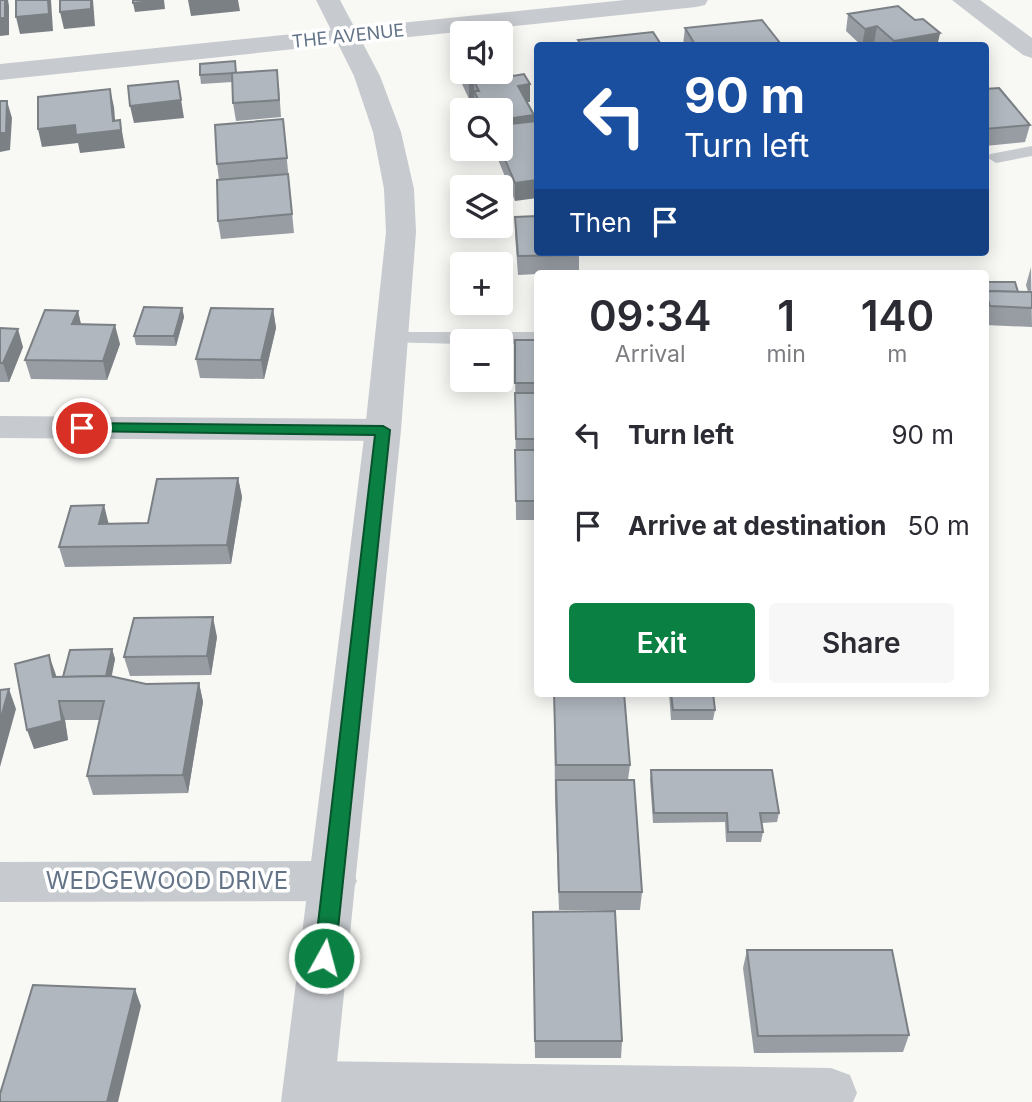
<!DOCTYPE html>
<meta charset="utf-8">
<style>
body{margin:0;font-family:Inter,sans-serif;background:#f7f7f7;color:#2b2b33;height:100vh;display:flex;flex-direction:column;font-size:26px;white-space:nowrap}
*{box-sizing:border-box;margin:0}
p{font-size:23px;color:#7c7c81}
.icon{flex:none;width:38px;height:38px;fill:none;stroke:currentColor;stroke-width:2;stroke-linecap:round;stroke-linejoin:round}
.map{position:relative;flex:1;overflow:hidden}
.side{position:absolute;left:534px;top:270px;width:455px;height:427px;display:flex;flex-direction:column;background:#fff;border-radius:7px;box-shadow:0 4px 18px #0003}
.side>*{flex:none}
.hud{position:absolute;left:534px;top:42px;width:455px;height:214px;border-radius:7px;box-shadow:0 4px 18px #0003;background:#1a4fa0;color:#fff;overflow:hidden}
.tools{position:absolute;left:450px;top:21px;display:grid;gap:14px}
.tools a{display:grid;place-items:center;width:63px;height:63px;border-radius:7px;background:#fff;box-shadow:0 4px 18px #0003;font-size:35px}
.pin{position:absolute;display:grid;place-items:center;width:60px;height:60px;color:#fff;margin:-30px;border:4px solid #fff;border-radius:50%;box-shadow:0 2px 7px #0007}
.me{position:absolute;width:77px;margin:-38px;rotate:7deg;stroke-linejoin:round;filter:drop-shadow(0 0 5px #0008)}
.turn{display:flex;align-items:center;gap:24px;height:147px;padding:0 35px;font-size:32px}
.turn .icon{width:91px;height:91px;stroke-width:2.5}
.turn b{display:block;font-size:49px;line-height:60px}
.then{display:flex;align-items:center;height:66px;padding:0 35px;background:#0003;gap:14px;font-size:26px}
.eta{display:flex;justify-content:space-evenly;align-items:center;height:119px;text-align:center}
.eta b{font-size:42px;font-weight:600;line-height:49px}
.cta{display:flex;gap:14px;margin-top:auto;padding:14px 35px}
.cta a{flex:1;height:80px;border-radius:7px;background:#0b8043;color:#fff;font-size:28px;font-weight:600;line-height:80px;text-align:center}
.cta a+a{background:#f7f7f7;color:#2b2b33}
ul{padding:0;list-style:none}
li{display:flex;align-items:center;gap:21px;height:91px;padding:0 35px}
li div{flex:1}
li b{display:block;font-size:26px}
li em{font-style:normal}
.map>svg:first-child{display:block}
.lines{fill:none;stroke-linecap:round;stroke-linejoin:round}
.service{fill:#c7cace;fill-rule:evenodd}
.minor{fill:#c7cace;fill-rule:evenodd}
.tertiary{fill:#c7cace;fill-rule:evenodd}
.wall{fill:#979da3}
.shaded-wall{fill:#7b8085}
.building{fill:#b0b7be;stroke:#7b8085;stroke-width:2}
.route{fill:#0b8043;stroke:#07532c;stroke-width:2}
.labels{text-anchor:middle;stroke-width:7;stroke-linejoin:round;paint-order:stroke}
.far-street-label{font-size:18px;fill:#647488;stroke:#fff}
.near-street-label{font-size:24px;fill:#647488;stroke:#fff}
</style>
<div class="map">
<svg width="1032" height="1102" viewBox="0 0 1032 1102">
<rect width="100%" height="100%" fill="#f8f8f5"/>
<g class="lines">
<g class="service">
<path d="M1032 146V156L996 163 988 158 990 154Z"/>
<path d="M390 332H537V344H500V341H462V344L383 342 380 338Z"/>
</g>
<g class="minor">
<path d="M625 0H708L705 5 696 7 0 80V64Z"/>
<path d="M0 416 383 419 396 422 401 430 396 438 383 441 0 438Z"/>
<path d="M333 861 350 867 357 881 350 895 333 901 0 902V862Z"/>
<path d="M310 1061 831 1068 850 1075 857 1093 853 1102H291L284 1086 291 1068Z"/>
</g>
<g class="tertiary">
<path d="M316 0H340L380 76 401 132 414 189 416 232 401 430 333 1102H281L365 430 386 232 384 189 373 132 354 76Z"/>
<path d="M952 0H980L1032 38V58L1023 55Z"/>
</g>
</g>
<g class="wall">
<path d="M848 14 915 20 940 33 937 46H876L874 43 862 46 846 31Z"/>
<path d="M685 28 779 46 683 45Z"/>
<path d="M462 53V72H500L513 76 530 102H527L515 201 497 157V149H500V110H475L474 98 469 99 456 71V54Z"/>
<path d="M236 72 279 87 281 117 236 121 233 103 232 82 201 84 200 75Z"/>
<path d="M985 89 1030 125 1025 142 985 146Z"/>
<path d="M283 119 294 233 221 239 218 221 219 180 217 164Z"/>
<path d="M515 217 579 255V273H537V274L518 275 515 235Z"/>
<path d="M1031 267 1032 327 985 325V282L1018 292H1028L1026 285Z"/>
<path d="M182 308 184 317 176 346 136 345 134 336Z"/>
<path d="M273 309 276 328 264 379 200 378 196 359Z"/>
<path d="M78 311 81 324 120 344 107 380 31 379 25 360Z"/>
<path d="M0 328 23 347 9 382H0Z"/>
<path d="M515 340H537V520H516Z"/>
<path d="M238 478 242 497 231 564 65 567 59 547 148 523Z"/>
<path d="M217 637 211 675 130 676 124 657Z"/>
<path d="M112 649 115 659 111 676 146 684 199 683 203 702 188 793 93 795 87 776 100 720H65L68 740 34 749 56 677H63Z"/>
<path d="M554 693 630 765 628 780 642 892 640 910H559L555 799Z"/>
<path d="M669 693H713L715 710 713 720H671Z"/>
<path d="M651 770 779 813 777 822 762 823 763 832 761 842H726L725 822 653 823 650 780Z"/>
<path d="M533 912 622 1041 621 1058H535Z"/>
<path d="M747 950 909 1035 903 1052 754 1053 743 968Z"/>
</g>
<g class="shaded-wall">
<path d="M5 0H8L9 6V35L0 36V18Z"/>
<path d="M48 0H51L53 31 20 34 16 17Z"/>
<path d="M91 0H93L95 26 64 29 60 12Z"/>
<path d="M164 0 165 9 135 12 133 3Z"/>
<path d="M188 0H238L240 11 191 16Z"/>
<path d="M877 26 874 43 862 46 865 29Z"/>
<path d="M940 33 937 46H893L894 41Z"/>
<path d="M780 43 779 46H756Z"/>
<path d="M178 81 184 118 134 123 130 106Z"/>
<path d="M469 81H474V98L469 99Z"/>
<path d="M530 84V102L518 103V86Z"/>
<path d="M110 89 114 107 116 131 120 120 125 148 80 153 78 143 42 147 38 129 113 121Z"/>
<path d="M7 101 12 118 10 150 0 152V133Z"/>
<path d="M534 115V133L501 125 500 137V120Z"/>
<path d="M537 180V198L515 201V183Z"/>
<path d="M182 308 184 317 176 346 174 336Z"/>
<path d="M273 309 276 328 264 379 261 360Z"/>
<path d="M78 311 82 330 72 324Z"/>
<path d="M115 325 120 344 107 380 103 361Z"/>
<path d="M18 329 23 347 9 382 3 363Z"/>
<path d="M238 478 242 497 231 564 227 545Z"/>
<path d="M104 505 109 525 99 524Z"/>
<path d="M213 617 217 637 211 675 207 656Z"/>
<path d="M112 649 115 659 109 690 106 680Z"/>
<path d="M49 655 56 675 60 696 53 677Z"/>
<path d="M199 683 203 702 188 793 183 775Z"/>
<path d="M9 689 16 709 0 767V721Z"/>
<path d="M59 701 65 720 68 740 34 749 27 730Z"/>
<path d="M135 989 141 1006 118 1102H107Z"/>
</g>
<g class="building">
<rect x="0" y="0" width="5" height="18"/>
<path d="M16 0H48L49 14 16 17Z"/>
<path d="M60 0H91V9L60 12Z"/>
<path d="M133 0H163L133 3Z"/>
<path d="M898 6 915 20 923 19 940 33 894 41 877 26 865 29 848 14Z"/>
<path d="M762 20 780 43 756 46H696L685 28Z"/>
<path d="M653 32 662 46H582L578 40Z"/>
<path d="M500 52 513 76 524 74 530 84 518 86 534 115 500 120V110H483L474 91H479L474 81H469L464 72H500Z"/>
<path d="M462 53V67L456 54Z"/>
<path d="M235 61 236 73 200 75V64Z"/>
<path d="M277 70 279 100 233 103 232 73Z"/>
<path d="M178 81 181 100 130 106 128 86Z"/>
<path d="M999 88 1030 125 985 129V89Z"/>
<path d="M110 89 113 121 120 120 121 130 76 135 75 125 38 129V97Z"/>
<path d="M0 101H7L6 133H0Z"/>
<path d="M283 119 287 158 217 164 215 125Z"/>
<path d="M537 121V180L515 183 500 148V139L506 138 501 125Z"/>
<path d="M288 174 292 214 218 221 217 180Z"/>
<path d="M537 216V252H579V255L518 256 515 217Z"/>
<path d="M985 282H1015L1018 292 985 291Z"/>
<path d="M985 291 1032 292V308L990 306Z"/>
<path d="M144 307 182 308 174 336H134Z"/>
<path d="M211 308 273 309 261 360 196 359Z"/>
<path d="M45 310 78 311 72 324 115 325 103 361 25 360Z"/>
<path d="M0 328 18 329 3 363H0Z"/>
<rect x="515" y="340" width="22" height="43"/>
<path d="M515 393H537V439H516Z"/>
<path d="M515 450H537V501H516Z"/>
<path d="M238 478 227 545 59 547 71 506 104 505 99 524 148 523 157 479Z"/>
<path d="M213 617 207 656 124 657 134 618Z"/>
<path d="M112 649 106 676 63 677 70 650Z"/>
<path d="M49 655 53 677 110 676 146 684 199 683 183 775 87 776 104 701H59L62 721 27 730 15 664Z"/>
<path d="M9 689 0 721V690Z"/>
<path d="M554 693H624L630 765H556Z"/>
<path d="M671 693H713L715 710H673Z"/>
<path d="M651 770H772L779 813H760L763 832H728L727 813H654Z"/>
<path d="M556 780H634L642 892H559Z"/>
<path d="M615 911 622 1041H535L533 912Z"/>
<path d="M747 950H892L909 1035 758 1036Z"/>
<path d="M33 985 135 989 107 1102H0V1094Z"/>
</g>
<path class="route" d="M82 423 383 426 390 430 335 958 332 964 324 967 317 964 314 958 375 435 77 431 75 428 77 424Z"/>
<g class="labels">
<g class="far-street-label">
<text transform="translate(348 36) rotate(-6)" y="6">THE AVENUE</text>
</g>
<g class="near-street-label">
<text x="167" y="889">WEDGEWOOD DRIVE</text>
</g>
</g>
</svg>
<div class="tools">
<a><svg class="icon" aria-label="sound" viewBox="0 0 24 24"><path d="M4 9h4l5-4v14l-5-4H4zM17 9q2 3 0 6"/></svg></a>
<a><svg class="icon" aria-label="search" viewBox="0 0 24 24"><circle cx="10" cy="10" r="6"/><path d="M15 15l6 6"/></svg></a>
<a><svg class="icon" aria-label="layers" viewBox="0 0 24 24"><path d="M12 4l9 5-9 5-9-5zM3 14l9 5 9-5"/></svg></a>
<a>+</a>
<a>−</a>
</div>
<div class="pin" style="left:82px;top:428px;background:#d93025"><svg class="icon" aria-label="arrive" viewBox="0 0 24 24"><path d="M6 21V4h12l-3 4 3 4H6"/></svg></div>
<svg class="me" style="left:324px;top:958px" viewBox="-20 -20 40 40"><circle r="17" fill="#0b8043" stroke="#fff" stroke-width="3"/><path d="M0-11L8 9 0 5-8 9z" fill="#fff"/></svg>
<div class="hud">
<div class="turn"><svg class="icon" aria-label="left" viewBox="0 0 24 24"><path d="M17 20v-9H6M10 6l-5 5 5 5"/></svg><div><b>90 m</b>Turn left</div></div>
<div class="then">Then<svg class="icon" aria-label="arrive" viewBox="0 0 24 24"><path d="M6 21V4h12l-3 4 3 4H6"/></svg></div>
</div>
<section class="side">
<div class="eta">
<div><b>09:34</b><p>Arrival</p></div>
<div><b>1</b><p>min</p></div>
<div><b>140</b><p>m</p></div>
</div>
<ul>
<li><svg class="icon" aria-label="left" viewBox="0 0 24 24"><path d="M17 20v-9H6M10 6l-5 5 5 5"/></svg><div><b>Turn left</b></div><em>90 m</em></li>
<li><svg class="icon" aria-label="arrive" viewBox="0 0 24 24"><path d="M6 21V4h12l-3 4 3 4H6"/></svg><div><b>Arrive at destination</b></div><em>50 m</em></li>
</ul>
<div class="cta"><a>Exit</a><a>Share</a></div>
</section>
</div>
